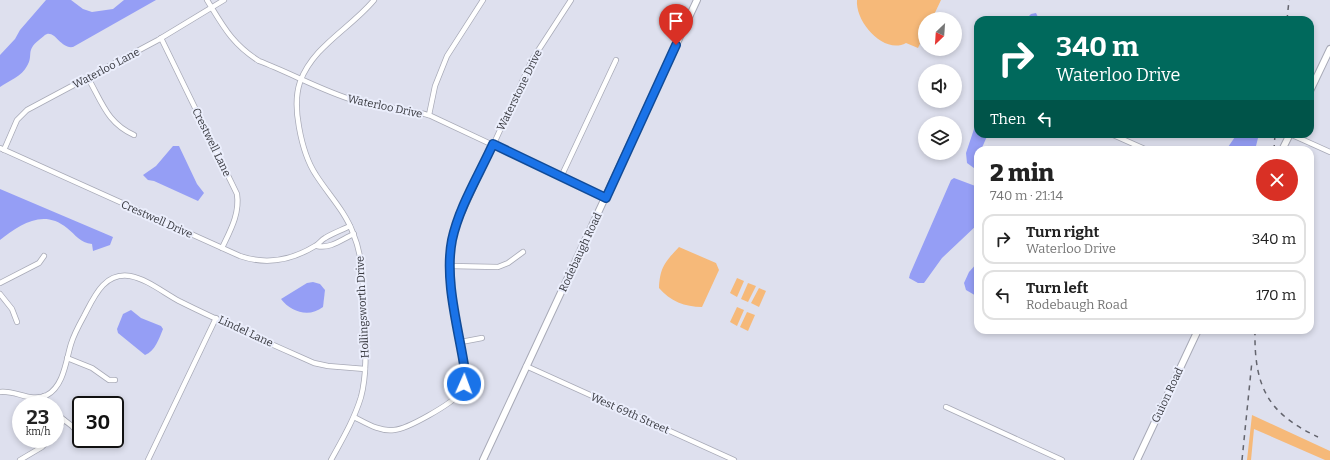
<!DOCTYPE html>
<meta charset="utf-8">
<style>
body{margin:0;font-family:Bitter,serif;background:#f6f6f6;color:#222;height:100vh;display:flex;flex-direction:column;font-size:15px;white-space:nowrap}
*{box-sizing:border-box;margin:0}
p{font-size:13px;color:#767676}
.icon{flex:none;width:22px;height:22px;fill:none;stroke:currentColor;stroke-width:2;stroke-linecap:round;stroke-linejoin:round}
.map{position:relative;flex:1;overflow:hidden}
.panel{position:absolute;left:974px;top:146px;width:340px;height:188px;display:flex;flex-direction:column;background:#fff;border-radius:12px;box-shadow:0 2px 6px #0003}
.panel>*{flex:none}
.guide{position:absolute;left:974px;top:16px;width:340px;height:122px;border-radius:12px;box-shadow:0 2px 6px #0003;background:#00695c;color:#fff;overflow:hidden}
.needle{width:26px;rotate:205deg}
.controls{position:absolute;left:918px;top:12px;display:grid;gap:8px}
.controls a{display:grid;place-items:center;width:44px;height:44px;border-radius:50%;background:#fff;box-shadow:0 2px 6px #0003;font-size:20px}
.speed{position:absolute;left:12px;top:396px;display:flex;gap:8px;font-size:20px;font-weight:700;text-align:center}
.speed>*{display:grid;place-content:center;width:52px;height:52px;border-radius:50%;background:#fff;box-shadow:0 2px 6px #0003;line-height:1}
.speed small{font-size:10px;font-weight:400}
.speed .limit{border:2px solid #111;border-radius:6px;background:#fff;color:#111}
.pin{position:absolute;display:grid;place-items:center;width:34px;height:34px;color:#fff;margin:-41px -17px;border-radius:50% 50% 50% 0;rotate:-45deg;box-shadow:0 0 4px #0007}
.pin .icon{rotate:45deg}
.me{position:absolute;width:44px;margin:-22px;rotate:2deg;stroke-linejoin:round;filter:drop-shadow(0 0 3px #0008)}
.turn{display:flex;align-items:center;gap:14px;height:84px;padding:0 16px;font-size:18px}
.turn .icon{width:52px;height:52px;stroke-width:2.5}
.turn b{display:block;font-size:28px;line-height:34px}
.then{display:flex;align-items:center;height:38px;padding:0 16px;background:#0003;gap:8px;font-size:15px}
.round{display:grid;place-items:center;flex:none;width:42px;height:42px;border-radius:21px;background:#f6f6f6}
.overview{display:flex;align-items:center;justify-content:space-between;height:68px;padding:0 16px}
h1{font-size:24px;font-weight:800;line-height:30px}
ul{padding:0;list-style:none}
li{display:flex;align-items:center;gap:12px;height:50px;margin:0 8px 6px;padding:0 8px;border:2px solid #e0e0e0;border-radius:12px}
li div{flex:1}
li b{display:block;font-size:15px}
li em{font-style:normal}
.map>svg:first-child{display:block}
.green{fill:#f6b979}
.water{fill:#959ef5}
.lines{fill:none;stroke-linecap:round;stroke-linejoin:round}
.minor-casing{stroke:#a8aab7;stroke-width:6}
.tertiary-casing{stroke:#a8aab7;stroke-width:8}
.minor{stroke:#fff;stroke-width:4.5}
.tertiary{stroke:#fff;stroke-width:6}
.rail{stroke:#63646d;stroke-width:1.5;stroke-dasharray:5 5;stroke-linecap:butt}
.route-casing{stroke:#114b97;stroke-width:10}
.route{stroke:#1a73e8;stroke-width:7}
.labels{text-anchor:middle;stroke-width:4;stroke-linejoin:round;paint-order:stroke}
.street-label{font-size:11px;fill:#393a40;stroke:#ebeefc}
</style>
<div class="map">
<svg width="1330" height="460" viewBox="0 0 1330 460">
<rect width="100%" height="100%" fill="#dee0ee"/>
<g class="green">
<path d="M857 0H941L932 19H925V33L918 48 906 43C884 55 855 22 857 0Z"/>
<path d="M679 247 716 263 719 270 702 307C685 307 670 301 659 288 660 267 665 262 679 247Z"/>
<path d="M737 278 744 281 737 297 730 293Z"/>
<path d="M748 283 756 286 748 302 741 299Z"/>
<path d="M759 288 766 291 759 307 751 303Z"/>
<path d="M737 307 744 310 737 326 730 322Z"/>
<path d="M747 312 755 315 748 331 740 327Z"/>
<path d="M1252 415 1330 451V460H1325L1254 429 1251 460H1247Z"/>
</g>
<g class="water">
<path d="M46 0H71L83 9 92 12 113 9 124 0H156L73 47C61 49 56 32 47 34 44 35 42 38 39 40 25 51 34 55 27 66 22 76 9 81 0 87V55L15 39 20 30Z"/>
<path d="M1036 13 1038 17V20H1025L1031 14Z"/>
<path d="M978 117V134H988L981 150H978V171L967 163 966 153Z"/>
<path d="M1237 134H1259L1255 150H1226Z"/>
<path d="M173 146H179L197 184 204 193 198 201 154 181 148 180 143 175 156 166Z"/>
<path d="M954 178 978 187V224L942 258 924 283H918L909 278 910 274 951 180Z"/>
<path d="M0 189 113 237 110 245 93 251 92 244C80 243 76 235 67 228 43 208 19 225 0 240Z"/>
<path d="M978 262V297L966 290 964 283 969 272Z"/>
<path d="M313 282 320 284 325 290 323 307C309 318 291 312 281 299L307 283Z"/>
<path d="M131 310 141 318 161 326 163 329C159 339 155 351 145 355L118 333 117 329 123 314Z"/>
</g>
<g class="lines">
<g class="minor-casing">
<g id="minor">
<path d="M207 0C223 26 232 44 259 61 291 73 322 91 356 101 380 108 406 107 431 116L606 198"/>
<path d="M161 38 237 194C240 214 230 231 222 248"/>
<path d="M88 78C102 102 107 123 134 135"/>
<path d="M429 115 435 86 447 56 483 0"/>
<path d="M1111 134 1147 150"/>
<path d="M1290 134 1330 152"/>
<path d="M0 148 240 256C266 265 292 260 315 246 319 244 321 240 325 238 333 233 342 230 350 226"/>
<path d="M4 150 17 120 27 110 158 40 224 0"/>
<path d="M561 177 616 60"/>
<path d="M317 246C331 249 342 239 354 234"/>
<path d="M450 266 498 267 508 263 523 252"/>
<path d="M0 283 39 263 44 256"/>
<path d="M0 294 12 309 17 322"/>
<path d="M461 342 482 338"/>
<path d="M67 358 92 368 109 380H115"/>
<path d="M526 366 734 460"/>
<path d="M0 392C16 390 31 403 47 395 64 386 66 360 71 344 74 334 79 325 84 316 94 297 104 272 130 276 147 279 164 293 179 301 223 323 269 343 314 363L328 366 365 369"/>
<path d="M44 396 48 405"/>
<path d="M946 407 1062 460"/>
<path d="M55 413 72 426 81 436"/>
<path d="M354 417C366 423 380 432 394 430 408 429 451 404 459 394 464 387 465 379 465 371 458 324 442 275 455 229L532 60 571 0"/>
<path d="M55 432 64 420"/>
<path d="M20 460 42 447 50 439"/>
<path d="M148 460 216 318"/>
<path d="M331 460C342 440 354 420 361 397 368 370 365 341 364 313 363 286 364 259 353 233 345 211 328 194 316 175 306 160 302 144 299 127 296 111 295 97 300 82 313 46 351 28 374 0"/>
</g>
</g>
<g class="tertiary-casing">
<g id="tertiary">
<path d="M1310 91 1330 49"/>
<path d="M1282 150 1290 134"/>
<path d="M483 460 697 0"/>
<path d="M1137 460 1198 330"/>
</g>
</g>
<use href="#minor" class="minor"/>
<use href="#tertiary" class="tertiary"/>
<g class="rail">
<path d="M1287 20 1289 0"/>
<path d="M1274 150 1275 134"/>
<path d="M1255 330C1254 386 1267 413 1318 437"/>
<path d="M1242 460 1252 361"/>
</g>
</g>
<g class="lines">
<g class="route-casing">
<path id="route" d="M464 384 465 371C459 330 444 281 452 240 459 207 479 175 493 144L606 198 676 45"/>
</g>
<use href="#route" class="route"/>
</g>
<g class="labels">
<g class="street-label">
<text transform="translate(106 68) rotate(-28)" y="4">Waterloo Lane</text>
<text transform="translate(519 90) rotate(-64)" y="4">Waterstone Drive</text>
<text transform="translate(385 106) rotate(12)" y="4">Waterloo Drive</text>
<text transform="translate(212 142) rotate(64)" y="4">Crestwell Lane</text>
<text transform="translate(157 219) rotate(24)" y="4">Crestwell Drive</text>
<text transform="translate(580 252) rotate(-65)" y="4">Rodebaugh Road</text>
<text transform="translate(362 307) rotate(-93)" y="4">Hollingsworth Drive</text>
<text transform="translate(246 331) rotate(25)" y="4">Lindel Lane</text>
<text transform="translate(1167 395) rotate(-65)" y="4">Guion Road</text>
<text transform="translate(630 413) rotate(24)" y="4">West 69th Street</text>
</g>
</g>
</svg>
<div class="controls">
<a><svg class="needle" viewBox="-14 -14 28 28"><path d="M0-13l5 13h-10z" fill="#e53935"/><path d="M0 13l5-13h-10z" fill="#767676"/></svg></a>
<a><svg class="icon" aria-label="sound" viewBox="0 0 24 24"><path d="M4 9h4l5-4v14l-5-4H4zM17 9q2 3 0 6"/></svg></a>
<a><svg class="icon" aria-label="layers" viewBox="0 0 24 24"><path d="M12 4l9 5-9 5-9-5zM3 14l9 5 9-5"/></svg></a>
</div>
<div class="speed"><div>23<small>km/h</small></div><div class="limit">30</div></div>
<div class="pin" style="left:676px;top:45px;background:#d93025"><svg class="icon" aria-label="arrive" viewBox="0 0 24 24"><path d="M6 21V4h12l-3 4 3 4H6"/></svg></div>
<svg class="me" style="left:464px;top:384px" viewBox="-20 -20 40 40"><circle r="17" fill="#1a73e8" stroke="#fff" stroke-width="3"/><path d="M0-11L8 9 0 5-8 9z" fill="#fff"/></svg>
<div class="guide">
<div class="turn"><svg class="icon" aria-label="right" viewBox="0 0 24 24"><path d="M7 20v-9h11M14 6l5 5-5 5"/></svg><div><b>340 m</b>Waterloo Drive</div></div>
<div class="then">Then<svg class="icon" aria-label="left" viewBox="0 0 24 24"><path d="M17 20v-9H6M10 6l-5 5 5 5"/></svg></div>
</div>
<section class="panel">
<div class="overview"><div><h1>2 min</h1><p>740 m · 21:14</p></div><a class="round" style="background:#d93025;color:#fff"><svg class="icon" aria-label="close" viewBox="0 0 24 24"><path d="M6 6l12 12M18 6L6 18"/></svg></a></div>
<ul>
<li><svg class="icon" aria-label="right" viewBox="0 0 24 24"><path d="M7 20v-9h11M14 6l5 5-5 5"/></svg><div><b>Turn right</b><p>Waterloo Drive</p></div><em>340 m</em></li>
<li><svg class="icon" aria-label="left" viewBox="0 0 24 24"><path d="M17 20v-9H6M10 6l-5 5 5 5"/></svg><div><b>Turn left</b><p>Rodebaugh Road</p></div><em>170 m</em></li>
</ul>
</section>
</div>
